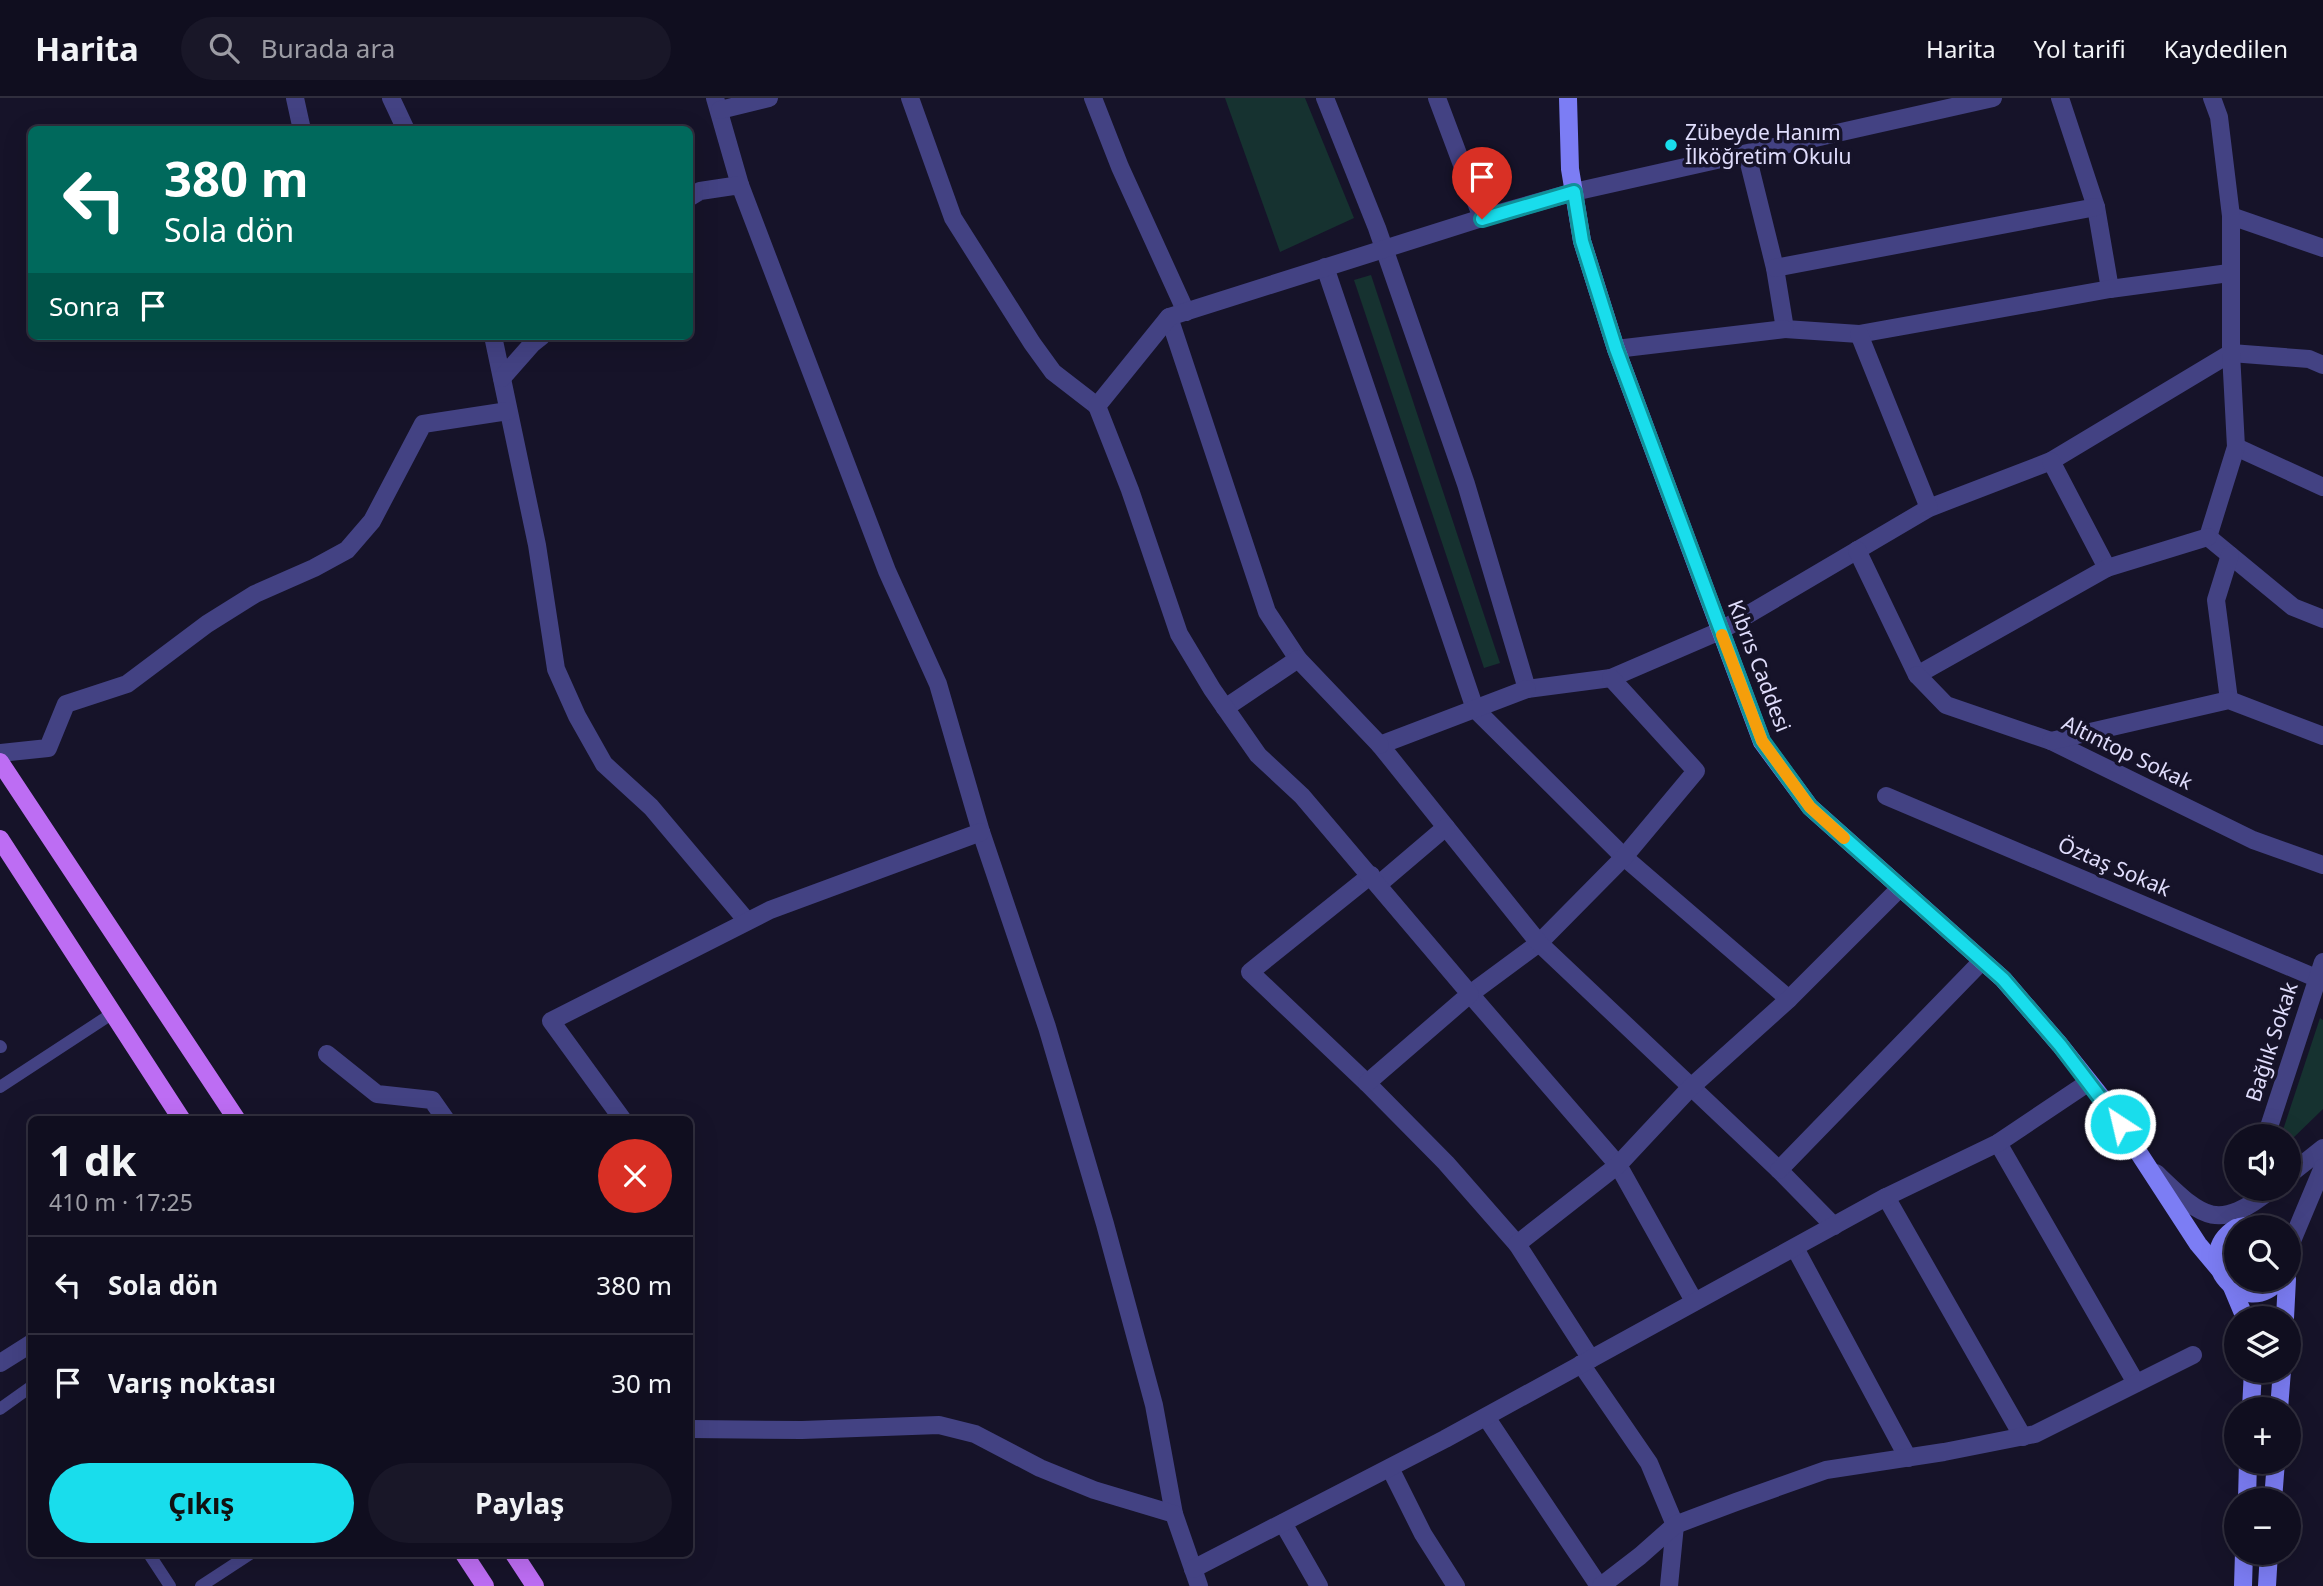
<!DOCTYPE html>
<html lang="tr">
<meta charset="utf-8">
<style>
body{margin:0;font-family:"Noto Sans",sans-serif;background:#191728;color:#f1f3f6;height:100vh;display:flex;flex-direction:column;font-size:26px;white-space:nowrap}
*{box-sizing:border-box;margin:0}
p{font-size:23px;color:#9c9ca4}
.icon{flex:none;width:38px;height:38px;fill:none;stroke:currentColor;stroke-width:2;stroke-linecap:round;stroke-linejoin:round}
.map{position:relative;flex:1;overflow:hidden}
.panel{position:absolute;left:28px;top:1018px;width:665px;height:441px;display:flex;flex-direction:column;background:#100e1f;border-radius:10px;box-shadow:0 7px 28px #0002,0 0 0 2px #302e3d}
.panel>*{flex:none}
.banner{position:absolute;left:28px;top:28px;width:665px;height:214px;border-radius:10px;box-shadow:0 7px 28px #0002,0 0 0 2px #302e3d;background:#00695c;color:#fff;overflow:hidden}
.tools{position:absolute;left:2224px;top:1026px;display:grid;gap:14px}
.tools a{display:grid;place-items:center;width:77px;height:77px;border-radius:50%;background:#100e1f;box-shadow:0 7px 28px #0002,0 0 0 2px #302e3d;font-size:35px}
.pin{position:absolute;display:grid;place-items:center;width:60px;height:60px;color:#fff;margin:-72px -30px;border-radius:50% 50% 50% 0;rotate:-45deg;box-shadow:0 0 7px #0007}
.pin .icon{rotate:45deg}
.me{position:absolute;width:77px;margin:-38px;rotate:325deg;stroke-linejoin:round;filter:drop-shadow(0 0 5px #0008)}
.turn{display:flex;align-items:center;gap:24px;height:147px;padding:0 21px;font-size:32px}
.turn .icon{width:91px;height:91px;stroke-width:2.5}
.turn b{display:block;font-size:49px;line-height:60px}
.then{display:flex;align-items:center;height:66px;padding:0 21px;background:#0003;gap:14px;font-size:26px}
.round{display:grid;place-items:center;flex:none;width:74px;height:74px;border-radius:37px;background:#191728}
.summary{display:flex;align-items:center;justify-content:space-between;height:119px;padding:0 21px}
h1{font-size:42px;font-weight:700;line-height:52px}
.cta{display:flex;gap:14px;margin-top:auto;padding:14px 21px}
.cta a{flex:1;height:80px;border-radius:42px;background:#19ddec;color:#111;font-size:28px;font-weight:700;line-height:80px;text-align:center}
.cta a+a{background:#191728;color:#f1f3f6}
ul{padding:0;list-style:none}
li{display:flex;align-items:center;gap:21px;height:98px;padding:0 21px;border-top:2px solid #302e3d}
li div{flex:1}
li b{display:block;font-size:26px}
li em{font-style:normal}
header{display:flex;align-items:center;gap:42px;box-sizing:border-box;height:98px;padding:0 35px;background:#100e1f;border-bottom:2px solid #302e3d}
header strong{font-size:33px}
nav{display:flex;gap:38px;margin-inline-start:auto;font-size:24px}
.search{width:490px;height:63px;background:#191728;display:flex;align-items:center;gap:18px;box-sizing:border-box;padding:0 24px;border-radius:38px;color:#9c9ca4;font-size:26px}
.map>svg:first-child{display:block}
.green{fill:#163230}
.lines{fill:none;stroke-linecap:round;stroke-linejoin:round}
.service{stroke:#434283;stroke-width:12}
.minor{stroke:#434283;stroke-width:18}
.tertiary{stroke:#434283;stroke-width:18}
.secondary{stroke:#7c7df4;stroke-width:18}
.primary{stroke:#bd6df3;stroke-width:18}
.route-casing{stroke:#109099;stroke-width:18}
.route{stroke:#19ddec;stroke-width:12}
.slow{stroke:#f59e0b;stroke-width:12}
.poi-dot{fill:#19ddec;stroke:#161329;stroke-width:2.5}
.labels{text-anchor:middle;stroke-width:7;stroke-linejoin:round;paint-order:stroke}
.poi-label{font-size:21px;fill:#e0ddfc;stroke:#161329;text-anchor:start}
.street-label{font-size:21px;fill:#e0ddfc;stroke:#161329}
</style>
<header>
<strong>Harita</strong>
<div class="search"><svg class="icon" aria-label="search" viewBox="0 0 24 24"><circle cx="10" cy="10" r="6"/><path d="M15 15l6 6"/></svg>Burada ara</div>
<nav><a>Harita</a><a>Yol tarifi</a><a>Kaydedilen</a></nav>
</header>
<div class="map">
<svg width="2323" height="1488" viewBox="0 0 2323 1488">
<rect width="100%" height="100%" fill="#161329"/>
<g class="green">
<path d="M1225 0H1305L1354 120 1280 154Z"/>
<path d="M1371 177 1500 565 1484 570 1354 182Z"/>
<path d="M2320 920 2323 922V1011L2289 1044V1038H2281Z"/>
</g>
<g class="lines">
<g class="service">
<path d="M0 948 1 949"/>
<path d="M0 989 113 915"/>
<path d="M0 1311 32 1288"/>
<path d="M149 1456 170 1488"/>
<path d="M201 1488 250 1456"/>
</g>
<g class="minor">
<path d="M295 0 302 32"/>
<path d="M391 0 406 32"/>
<path d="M715 0 740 87"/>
<path d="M910 0 953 120 1032 245 1053 274 1097 308"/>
<path d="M1093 0 1120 69 1186 214"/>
<path d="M1325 0 1377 130 1466 386 1527 591 1611 580 1720 533 1929 410 2051 363 2231 255"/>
<path d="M1437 0 1482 120"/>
<path d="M2060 0 2096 109 2110 191"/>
<path d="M720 12 769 0"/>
<path d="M1747 57 1775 170 1785 231 1859 236 2110 191 2229 175"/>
<path d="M690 99 700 93 740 87 887 473 938 586 981 734 1047 929 1105 1126 1154 1307 1174 1416"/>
<path d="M2231 118 2323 150"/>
<path d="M1325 169 1475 611 1624 759 1789 901"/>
<path d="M1775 170 2096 109"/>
<path d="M1169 219 1267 514 1298 561"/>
<path d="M1859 236 1929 410"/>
<path d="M493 238 537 447 556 571 577 618 604 666 651 709 747 823"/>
<path d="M1616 251 1785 231"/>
<path d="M2231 255 2309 261 2323 267"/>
<path d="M502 280 532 246 542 238"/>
<path d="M2236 349 2323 389"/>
<path d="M2051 363 2107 470"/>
<path d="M2208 439 2236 349 2231 255V118L2219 19 2212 0"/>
<path d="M2208 439 2293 509 2323 521"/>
<path d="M1857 452 1917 577 2107 470 2208 439"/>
<path d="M1917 577 1946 607 2051 643 2253 742 2323 767"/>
<path d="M1611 580 1696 673 1624 759 1539 845 1470 896 1618 1067 1694 1203"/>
<path d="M1527 591 1380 647 1539 845 1779 1072 1834 1128"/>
<path d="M2229 602 2216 502 2230 457"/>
<path d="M1225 610 1298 561 1380 647"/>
<path d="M2051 643 2229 602 2323 638"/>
<path d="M0 655 48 650 66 606 127 586 207 526 255 496 314 470 347 452 372 423 423 326 508 313"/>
<path d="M1886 698 2323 883"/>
<path d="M1371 777 1250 874 1367 985 1446 1065 1517 1146"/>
<path d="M1379 786 1446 729"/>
<path d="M327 956 377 996 432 1002 446 1022"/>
<path d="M1367 985 1470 896 1302 698 1258 657 1212 591 1179 536 1130 392 1097 308 1169 219 1482 120 1574 94 1993 0"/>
<path d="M623 1022 551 923 770 812 981 734"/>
<path d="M2266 1038 2323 864"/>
<path d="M1998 1045 2136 1285"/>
<path d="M1779 1072 1982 863"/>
<path d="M2156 1075C2202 1119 2216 1136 2273 1090"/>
<path d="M2289 1077 2323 1050"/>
<path d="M1886 1099 2023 1339"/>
<path d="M1795 1150 1908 1360"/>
<path d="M1591 1261 1517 1146 1618 1067 1690 990 1789 901 1899 791"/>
<path d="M0 1265 32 1245"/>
<path d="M1581 1266 1649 1365 1675 1427 1669 1488"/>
<path d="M1486 1319 1599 1488"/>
<path d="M690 1331 802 1332 939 1327 975 1336 1040 1370 1094 1392 1174 1416 1199 1488"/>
<path d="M1390 1370 1423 1436 1456 1488"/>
<path d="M1283 1425 1319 1488"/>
<path d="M1193 1471 1445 1341 1886 1099 1998 1045 2089 984"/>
<path d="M1601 1488 1640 1458 1675 1427 1736 1404 1826 1372 1944 1354 2035 1336 2193 1257"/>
</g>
<path class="tertiary" d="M2289 1150 2323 1069"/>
<g class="secondary">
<path d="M1568 0 1570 71 1582 143 1616 251 1762 644 1810 709 2003 881 2060 947 2107 1006 2198 1146 2219 1171"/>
<path d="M2239 1129 2256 1126 2266 1129"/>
<path d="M2236 1130C2188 1160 2245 1224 2280 1181"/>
<path d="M2232 1189 2245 1220"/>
<path d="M2285 1220 2287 1181"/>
<path d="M2251 1311 2253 1272"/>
<path d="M2279 1311 2282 1272"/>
<path d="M2247 1402 2248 1363"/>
<path d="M2273 1402 2276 1363"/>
<path d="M2243 1488 2244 1454"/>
<path d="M2267 1488 2269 1454"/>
</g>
<g class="primary">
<path d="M0 664 237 1022"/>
<path d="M0 741 182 1022"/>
<path d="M464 1456 485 1488"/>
<path d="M514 1456 535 1488"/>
</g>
</g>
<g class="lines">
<g class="route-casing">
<path id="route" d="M1482 121 1574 94 1582 143 1616 251 1762 643 1810 709 2003 881 2060 947 2120 1026"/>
</g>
<use href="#route" class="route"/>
<path class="slow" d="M1722 537 1762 643 1810 709 1844 740"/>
</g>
<circle class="poi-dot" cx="1671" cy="47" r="7"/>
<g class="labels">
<g class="poi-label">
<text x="1685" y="42">Zübeyde Hanım<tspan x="1685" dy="24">İlköğretim Okulu</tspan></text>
</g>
<g class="street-label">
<text transform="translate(1759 568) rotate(69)" y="7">Kıbrıs Caddesi</text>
<text transform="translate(2127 655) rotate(26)" y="7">Altıntop Sokak</text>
<text transform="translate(2114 769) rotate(23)" y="7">Öztaş Sokak</text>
<text transform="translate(2272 944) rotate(-72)" y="7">Bağlık Sokak</text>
</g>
</g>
</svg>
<div class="tools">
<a><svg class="icon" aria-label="sound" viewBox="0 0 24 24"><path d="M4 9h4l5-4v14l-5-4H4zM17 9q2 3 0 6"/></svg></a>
<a><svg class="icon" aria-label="search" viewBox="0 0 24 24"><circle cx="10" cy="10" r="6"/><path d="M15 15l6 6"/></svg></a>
<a><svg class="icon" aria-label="layers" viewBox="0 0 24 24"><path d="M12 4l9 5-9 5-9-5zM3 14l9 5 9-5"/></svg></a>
<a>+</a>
<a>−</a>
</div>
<div class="pin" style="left:1482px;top:121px;background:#d93025"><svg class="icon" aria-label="arrive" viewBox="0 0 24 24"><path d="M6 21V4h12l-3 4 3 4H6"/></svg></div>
<svg class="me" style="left:2120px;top:1026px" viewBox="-20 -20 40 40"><circle r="17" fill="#19ddec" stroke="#fff" stroke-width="3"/><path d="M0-11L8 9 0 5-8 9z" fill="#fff"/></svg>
<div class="banner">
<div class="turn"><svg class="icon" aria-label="left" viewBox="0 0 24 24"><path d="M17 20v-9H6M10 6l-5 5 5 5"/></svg><div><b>380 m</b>Sola dön</div></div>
<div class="then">Sonra<svg class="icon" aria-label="arrive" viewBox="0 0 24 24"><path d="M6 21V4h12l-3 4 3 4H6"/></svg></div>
</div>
<section class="panel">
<div class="summary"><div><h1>1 dk</h1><p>410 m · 17:25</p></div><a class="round" style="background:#d93025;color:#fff"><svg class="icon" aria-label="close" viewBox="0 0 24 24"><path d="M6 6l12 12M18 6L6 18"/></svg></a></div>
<ul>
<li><svg class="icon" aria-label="left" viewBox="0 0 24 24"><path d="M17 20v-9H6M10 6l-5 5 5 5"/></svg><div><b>Sola dön</b></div><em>380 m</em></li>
<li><svg class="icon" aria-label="arrive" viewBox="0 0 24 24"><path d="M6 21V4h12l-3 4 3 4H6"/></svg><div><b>Varış noktası</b></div><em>30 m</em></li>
</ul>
<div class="cta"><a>Çıkış</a><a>Paylaş</a></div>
</section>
</div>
